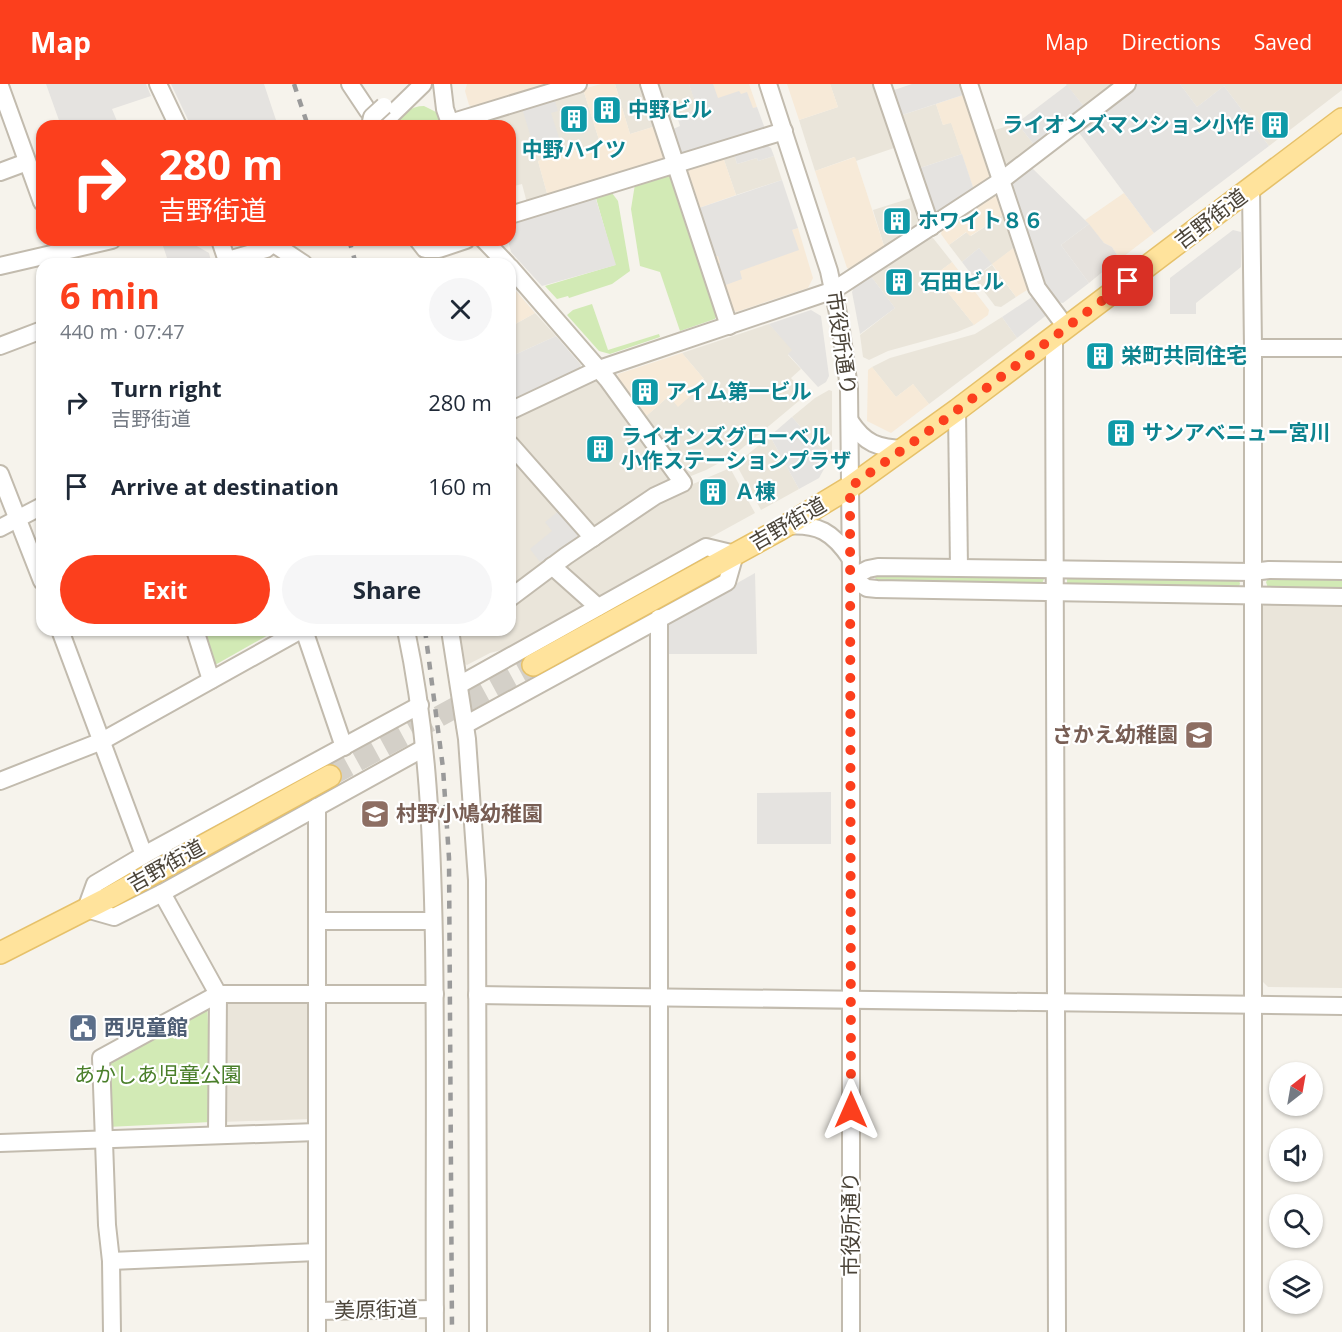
<!DOCTYPE html>
<meta charset="utf-8">
<style>
body{margin:0;font-family:"Open Sans","Noto Sans JP",sans-serif;background:#f6f6f7;color:#1f2937;height:100vh;display:flex;flex-direction:column;font-size:22px;white-space:nowrap}
*{box-sizing:border-box;margin:0}
p{font-size:20px;color:#747a83}
.icon{flex:none;width:33px;height:33px;fill:none;stroke:currentColor;stroke-width:2;stroke-linecap:round;stroke-linejoin:round}
.map{position:relative;flex:1;overflow:hidden}
.drawer{position:absolute;left:36px;top:174px;width:480px;height:378px;display:flex;flex-direction:column;background:#fff;border-radius:18px;box-shadow:0 2px 4px #0004}
.drawer>*{flex:none}
.banner{position:absolute;left:36px;top:36px;width:480px;height:126px;border-radius:18px;box-shadow:0 2px 4px #0004;background:#fc3f1d;color:#fff;overflow:hidden}
.needle{width:39px;rotate:31deg}
.buttons{position:absolute;left:1269px;top:978px;display:grid;gap:12px}
.buttons a{display:grid;place-items:center;width:54px;height:54px;border-radius:50%;background:#fff;box-shadow:0 2px 4px #0004;font-size:30px}
.pin{position:absolute;display:grid;place-items:center;width:51px;height:51px;color:#fff;margin:-26px;border-radius:12px;box-shadow:0 3px 9px #0006}
.me{position:absolute;width:66px;margin:-33px;rotate:0deg;stroke-linejoin:round;filter:drop-shadow(0 0 4px #0008)}
.turn{display:flex;align-items:center;gap:21px;height:126px;padding:0 24px;font-size:27px}
.turn .icon{width:78px;height:78px;stroke-width:2.5}
.turn b{display:block;font-size:42px;line-height:51px}
.round{display:grid;place-items:center;flex:none;width:63px;height:63px;border-radius:32px;background:#f6f6f7}
.headline{display:flex;align-items:center;justify-content:space-between;height:102px;padding:0 24px}
h1{font-size:36px;font-weight:700;line-height:45px;color:#fc3f1d}
.primary-button{display:flex;gap:12px;margin-top:auto;padding:12px 24px}
.primary-button a{flex:1;height:69px;border-radius:36px;background:#fc3f1d;color:#fff;font-size:24px;font-weight:700;line-height:69px;text-align:center}
.primary-button a+a{background:#f6f6f7;color:#1f2937}
ul{padding:0;list-style:none}
li{display:flex;align-items:center;gap:18px;height:84px;padding:0 24px}
li div{flex:1}
li b{display:block;font-size:22px}
li em{font-style:normal}
header{display:flex;align-items:center;gap:36px;box-sizing:border-box;height:84px;padding:0 30px;background:#fc3f1d;color:#fff}
header strong{font-size:28px}
nav{display:flex;gap:33px;margin-inline-start:auto;font-size:21px}
.map>svg:first-child{display:block}
.residential{fill:#eae5da}
.commercial{fill:#f7ead8}
.industrial{fill:#e6e2dd}
.green{fill:#d2eab5}
.parking{fill:#e5e3e0}
.lines{fill:none;stroke-linecap:round;stroke-linejoin:round}
.major-tunnel{stroke:#d4d0c8;stroke-width:21;stroke-dasharray:21 10;stroke-linecap:butt}
.minor-casing{stroke:#c2bbae;stroke-width:20}
.major-casing{stroke:#e6c16a;stroke-width:24}
.minor{stroke:#fff;stroke-width:16}
.major{stroke:#ffe39c;stroke-width:21}
.rail{stroke:#9a9a9a;stroke-width:4.5;stroke-dasharray:8 8;stroke-linecap:butt}
.minor-bridge-casing{stroke:#c2bbae;stroke-width:20;stroke-linecap:butt}
.minor-bridge{stroke:#fff;stroke-width:16}
.route{stroke:#fc3f1d;stroke-width:10;stroke-dasharray:0 18}
.labels{text-anchor:middle;stroke-width:4.5;stroke-linejoin:round;paint-order:stroke}
.culture-label{font-size:21px;font-weight:bold;fill:#0d838f;stroke:#fff;text-anchor:start}
.street-label{font-size:21px;fill:#4b4439;stroke:#fff}
.education-label{font-size:21px;font-weight:bold;fill:#785e54;stroke:#fff;text-anchor:end}
.service-label{font-size:21px;font-weight:bold;fill:#4e5e75;stroke:#fff;text-anchor:start}
.park-label{font-size:21px;fill:#4a7f2a;stroke:#fff}
</style>
<header>
<strong>Map</strong>
<nav><a>Map</a><a>Directions</a><a>Saved</a></nav>
</header>
<div class="map">
<svg width="1342" height="1248" viewBox="0 0 1342 1248">
<rect width="100%" height="100%" fill="#f6f3ec"/>
<g class="residential">
<path d="M615 0H642L656 42 630 50Z"/>
<path d="M655 0H689L698 25 667 35Z"/>
<path d="M830 0H875L897 63 856 77 854 73 815 87 799 36 838 23Z"/>
<path d="M1066 0H1117L1085 24Z"/>
<path d="M1180 0H1342V6L1269 62 1224 2 1197 23Z"/>
<path d="M583 5 600 59 538 77 548 113 527 119 522 100 510 103V42H476L478 37Z"/>
<path d="M936 20 943 41 951 38 962 70 917 85 899 32Z"/>
<path d="M1017 39 1035 62 1010 82 1003 79 992 47Z"/>
<path d="M734 70 737 80 757 74 758 77 774 72 782 96 736 111 723 73Z"/>
<path d="M914 113 922 138 921 142 885 165 873 126Z"/>
<path d="M1006 129 1016 162 992 181 1016 213 1001 223 995 222 974 194 992 181 979 164 962 178 949 161 967 148 971 152Z"/>
<path d="M928 153 933 154 952 178 932 193 945 205 974 241 957 248 888 267 869 276 863 273 860 251 895 224 870 191Z"/>
<path d="M535 229 556 252 510 273V243Z"/>
<path d="M1002 233 1017 254 929 320 913 300 896 313 872 283 890 274 975 250Z"/>
<path d="M769 240 793 266 788 271 801 285 791 294 806 311 734 371 706 386 691 392 684 389 644 334 669 312 678 322 695 308 692 305 704 295 682 269Z"/>
<path d="M593 295 600 296 669 390 668 398 598 442 591 441 510 350V335Z"/>
<path d="M829 306 832 307V372L829 376 792 333 815 314Z"/>
<path d="M770 352 799 405 761 426 736 380Z"/>
<path d="M510 370 580 449 579 455 510 504Z"/>
<path d="M730 384 755 429 602 513 595 512 566 486 567 478 679 406Z"/>
<path d="M552 491 582 518 581 525 513 563 490 569 467 581 461 578 459 553 473 546H510V521Z"/>
<path d="M1266 519 1342 520V904L1268 903 1260 895 1259 789 1262 768V523Z"/>
<path d="M220 914 308 915 310 1035 221 1038Z"/>
</g>
<g class="commercial">
<path d="M467 0H556L474 24 469 21 465 7Z"/>
<path d="M601 0H615L630 50 656 42 665 73 663 79 548 113 538 77 600 59 583 5Z"/>
<path d="M689 0H749L757 23 703 42Z"/>
<path d="M787 0H830L838 23 799 36Z"/>
<path d="M966 10 992 90 990 95 974 106 951 39 943 41 936 20Z"/>
<path d="M723 73 736 111 696 125 685 90 688 84Z"/>
<path d="M855 73 885 165 853 187 847 184 815 87Z"/>
<path d="M994 109 1000 110 1006 129 970 152 966 148 949 161 941 150 943 142Z"/>
<path d="M1124 109 1154 149 1124 172 1117 171 1112 163 1104 159 1085 136Z"/>
<path d="M798 144 813 194 808 204 736 228 730 224 713 173Z"/>
<path d="M1016 162 1029 199 1027 206 1016 213 992 180Z"/>
<path d="M952 178 989 226 988 231 974 241 945 205 942 207 932 193Z"/>
<path d="M510 200 535 229 510 243Z"/>
<path d="M682 269 704 295 692 305 695 308 678 323 669 312 644 334 616 296 618 290Z"/>
<path d="M872 283 896 313 913 300 929 320 891 349 867 337 868 286Z"/>
</g>
<path class="industrial" d="M1089 140 1104 159 1112 163 1117 171 1106 180V185L1089 199 1061 161Z"/>
<g class="green">
<path d="M424 22 436 28 442 42H395C400 30 411 22 424 22Z"/>
<path d="M667 91 673 94 718 229 715 235 680 247 660 188 640 182 631 125 635 100Z"/>
<path d="M612 109 618 117 630 187 612 200 569 214 568 212 557 215 545 202 615 181 596 114Z"/>
<path d="M592 220 608 266 659 250 660 253 610 270 599 267 567 231 573 226Z"/>
<path d="M875 491 1043 493 1044 495 1041 502 876 499Z"/>
<path d="M1067 493 1239 495 1240 500 1238 504 1070 503 1067 500Z"/>
<path d="M1269 493H1342V506L1268 504 1266 498Z"/>
<path d="M197 546H277L208 585Z"/>
<path d="M207 909 211 1038 107 1043 101 965Z"/>
</g>
<g class="parking">
<path d="M46 0H146L151 12 112 25 119 42H61Z"/>
<path d="M171 0H264L278 42H191Z"/>
<path d="M689 0H713L718 14 739 7 741 10 747 8 753 24 757 23 764 42 761 48 684 71 678 68 671 46 680 42 677 32 697 25Z"/>
<path d="M912 0H963L966 10 899 32 891 7Z"/>
<path d="M1137 0H1180L1197 23 1224 2 1269 62 1154 149 1077 46Z"/>
<path d="M1067 1 1085 24 1035 62 1017 39Z"/>
<path d="M554 14 558 27 551 29 564 69 551 73 547 61 534 64 522 24Z"/>
<path d="M765 60 771 64 774 72 758 77 757 74 737 80 734 70Z"/>
<path d="M962 70 974 106 939 130 932 128 917 85Z"/>
<path d="M1030 82 1089 140 1061 161 1089 199 1063 219 1056 218 1043 202 1010 102 1012 96Z"/>
<path d="M782 96 798 144 792 146 799 166 740 187 742 195 723 202 715 181 720 179 718 172 713 173 696 125Z"/>
<path d="M595 112 616 181 542 202 511 168 508 156H510V138Z"/>
<path d="M1233 146 1241 148V183L1196 219V230H1170V194Z"/>
<path d="M188 157 209 169 211 177 204 180H169L163 162Z"/>
<path d="M979 164 992 180 974 194 962 178Z"/>
<path d="M870 191 895 224 860 250 852 208 855 201Z"/>
<path d="M1035 211 1048 230 1017 254 1002 233Z"/>
<path d="M811 226 821 232 829 292 826 298 818 303 788 270 792 266 769 240Z"/>
<path d="M556 252 581 281 578 288 510 320V273Z"/>
<path d="M792 333 829 376 819 394 799 405 770 352Z"/>
<path d="M560 426 580 449 579 455 546 478 544 476 540 478 530 465 552 447 545 438Z"/>
<path d="M755 489 757 570H664L665 540Z"/>
<path d="M831 708V760H757V709Z"/>
</g>
<g class="lines">
<path class="major-tunnel" d="M330 692 533 581"/>
<g class="minor-casing">
<g id="minor">
<path d="M158 0 178 42"/>
<path d="M350 0 368 27 387 34"/>
<path d="M442 0 445 25 451 42"/>
<path d="M649 0 729 242"/>
<path d="M768 0 829 187 840 239 849 304 851 494V1248"/>
<path d="M882 0 931 143"/>
<path d="M969 0 1037 204 1066 243"/>
<path d="M0 2 42 118"/>
<path d="M450 39 578 0"/>
<path d="M387 42 388 34 423 0"/>
<path d="M0 88 27 78"/>
<path d="M1251 104 1253 264V1248"/>
<path d="M510 131 784 47"/>
<path d="M220 156 228 180"/>
<path d="M418 156 425 165H439L466 156"/>
<path d="M484 156 507 180"/>
<path d="M274 160 304 180"/>
<path d="M228 176 266 165 277 156"/>
<path d="M0 182 112 156"/>
<path d="M510 183 608 296 683 399 655 412 566 472 510 514"/>
<path d="M1054 252 1057 1248"/>
<path d="M0 262 42 246"/>
<path d="M1253 264H1342"/>
<path d="M957 326 959 484"/>
<path d="M510 327 599 285 834 206 1002 96 1127 0"/>
<path d="M850 337C865 360 878 364 905 365"/>
<path d="M510 360 593 454"/>
<path d="M0 390 42 497"/>
<path d="M785 442C818 439 833 448 851 475"/>
<path d="M0 444 42 422"/>
<path d="M552 482 598 523"/>
<path d="M851 494 867 504 877 505 1342 513"/>
<path d="M851 494 868 485 878 483 1252 488 1269 486 1342 487"/>
<path d="M659 534V1248"/>
<path d="M60 546 144 771"/>
<path d="M195 546 211 596"/>
<path d="M304 546 344 663"/>
<path d="M406 546C428 649 432 753 434 858 436 988 434 1118 435 1248"/>
<path d="M450 546 467 655 477 796 478 1248"/>
<path d="M459 601 706 463 735 470 727 498 465 641"/>
<path d="M420 621 144 771 95 800 86 825 114 833 162 809 424 664"/>
<path d="M0 697 102 657 301 546"/>
<path d="M162 809 218 910 217 1051"/>
<path d="M318 837H433"/>
<path d="M477 911 1342 922"/>
<path d="M0 1059 317 1048"/>
<path d="M111 1177 317 1168"/>
<path d="M317 1227 435 1225"/>
<path d="M112 1248 111 1177 107 1141 101 974 218 910H435"/>
<path d="M317 1248V723"/>
</g>
</g>
<g class="major-casing">
<g id="major">
<path d="M533 581 779 446 850 403 957 326 1342 35"/>
<path d="M0 869 110 813 330 692"/>
</g>
</g>
<use href="#minor" class="minor"/>
<use href="#major" class="major"/>
<g class="rail">
<path d="M294 0 308 42"/>
<path d="M349 156 356 180"/>
<path d="M425 546 443 684 449 774 452 1248"/>
</g>
<g class="minor-bridge-casing">
<path id="minor-bridge" d="M370 42 372 33 384 22"/>
</g>
<use href="#minor-bridge" class="minor-bridge"/>
</g>
<g class="lines">
<path class="route" d="M851 1026 850 403 940 339 1128 197"/>
</g>
<defs>
<g id="building-square" transform="scale(1.5)"><rect x="-9" y="-9" width="18" height="18" rx="4" fill="#0f9aa8" stroke="#fff"/><path d="M-4-6H4V6H1V3H-1V6H-4ZM-2.5-4.3h1.7v1.8h-1.7ZM.8-4.3h1.7v1.8H.8ZM-2.5-1h1.7V.8h-1.7ZM.8-1h1.7V.8H.8Z" fill="#fff"/></g>
<g id="school-square" transform="scale(1.5)"><rect x="-9" y="-9" width="18" height="18" rx="4" fill="#8d6e63" stroke="#fff"/><path d="M0-5L7-2L0 1L-7-2ZM-4 1L0 2.5L4 1V4Q0 6-4 4Z" fill="#fff"/></g>
<g id="civic-square" transform="scale(1.5)"><rect x="-9" y="-9" width="18" height="18" rx="4" fill="#5c6f8a" stroke="#fff"/><path d="M-.6-6.5H3V-4.5H.6V-3L4-1V1h2V6H-6V1h2V-1L-.6-3ZM-1.2 2.5V6h2.4V2.5Z" fill="#fff"/></g>
</defs>
<g fill-rule="evenodd">
<use href="#building-square" x="607" y="26"/>
<use href="#building-square" x="574" y="35"/>
<use href="#building-square" x="1275" y="41"/>
<use href="#building-square" x="897" y="137"/>
<use href="#building-square" x="899" y="198"/>
<use href="#building-square" x="1100" y="272"/>
<use href="#building-square" x="645" y="308"/>
<use href="#building-square" x="1121" y="349"/>
<use href="#building-square" x="600" y="365"/>
<use href="#building-square" x="713" y="408"/>
<use href="#school-square" x="1199" y="651"/>
<use href="#school-square" x="375" y="730"/>
<use href="#civic-square" x="83" y="944"/>
</g>
<g class="labels">
<g class="culture-label">
<text x="628" y="33">中野ビル</text>
<text x="1254" y="48" text-anchor="end">ライオンズマンション小作</text>
<text x="574" y="73" text-anchor="middle">中野ハイツ</text>
<text x="918" y="144">ホワイト８６</text>
<text x="920" y="205">石田ビル</text>
<text x="1121" y="279">栄町共同住宅</text>
<text x="666" y="315">アイム第一ビル</text>
<text x="1142" y="356">サンアベニュー宮川</text>
<text x="621" y="360">ライオンズグローベル<tspan x="621" dy="24">小作ステーションプラザ</tspan></text>
<text x="734" y="415">Ａ棟</text>
</g>
<g class="street-label">
<text transform="translate(1211 135) rotate(-37)" y="7">吉野街道</text>
<text transform="translate(841 259) rotate(82)" y="7">市役所通り</text>
<text transform="translate(788 440) rotate(-30)" y="7">吉野街道</text>
<text transform="translate(166 782) rotate(-29)" y="7">吉野街道</text>
<text transform="translate(851 1140) rotate(-90)" y="7">市役所通り</text>
<text transform="translate(376 1226) rotate(-1)" y="7">美原街道</text>
</g>
<g class="education-label">
<text x="1178" y="658">さかえ幼稚園</text>
<text x="396" y="737" text-anchor="start">村野小鳩幼稚園</text>
</g>
<g class="service-label">
<text x="104" y="951">西児童館</text>
</g>
<g class="park-label">
<text x="158" y="998">あかしあ児童公園</text>
</g>
</g>
</svg>
<div class="buttons">
<a><svg class="needle" viewBox="-14 -14 28 28"><path d="M0-13l5 13h-10z" fill="#e53935"/><path d="M0 13l5-13h-10z" fill="#747a83"/></svg></a>
<a><svg class="icon" aria-label="sound" viewBox="0 0 24 24"><path d="M4 9h4l5-4v14l-5-4H4zM17 9q2 3 0 6"/></svg></a>
<a><svg class="icon" aria-label="search" viewBox="0 0 24 24"><circle cx="10" cy="10" r="6"/><path d="M15 15l6 6"/></svg></a>
<a><svg class="icon" aria-label="layers" viewBox="0 0 24 24"><path d="M12 4l9 5-9 5-9-5zM3 14l9 5 9-5"/></svg></a>
</div>
<div class="pin" style="left:1128px;top:197px;background:#d93025"><svg class="icon" aria-label="arrive" viewBox="0 0 24 24"><path d="M6 21V4h12l-3 4 3 4H6"/></svg></div>
<svg class="me" style="left:851px;top:1026px" viewBox="-20 -20 40 40"><path d="M0-17L14 15 0 8-14 15z" fill="#fc3f1d" stroke="#fff" stroke-width="4"/></svg>
<div class="banner">
<div class="turn"><svg class="icon" aria-label="right" viewBox="0 0 24 24"><path d="M7 20v-9h11M14 6l5 5-5 5"/></svg><div><b>280 m</b>吉野街道</div></div>
</div>
<section class="drawer">
<div class="headline"><div><h1>6 min</h1><p>440 m · 07:47</p></div><a class="round"><svg class="icon" aria-label="close" viewBox="0 0 24 24"><path d="M6 6l12 12M18 6L6 18"/></svg></a></div>
<ul>
<li><svg class="icon" aria-label="right" viewBox="0 0 24 24"><path d="M7 20v-9h11M14 6l5 5-5 5"/></svg><div><b>Turn right</b><p>吉野街道</p></div><em>280 m</em></li>
<li><svg class="icon" aria-label="arrive" viewBox="0 0 24 24"><path d="M6 21V4h12l-3 4 3 4H6"/></svg><div><b>Arrive at destination</b></div><em>160 m</em></li>
</ul>
<div class="primary-button"><a>Exit</a><a>Share</a></div>
</section>
</div>
